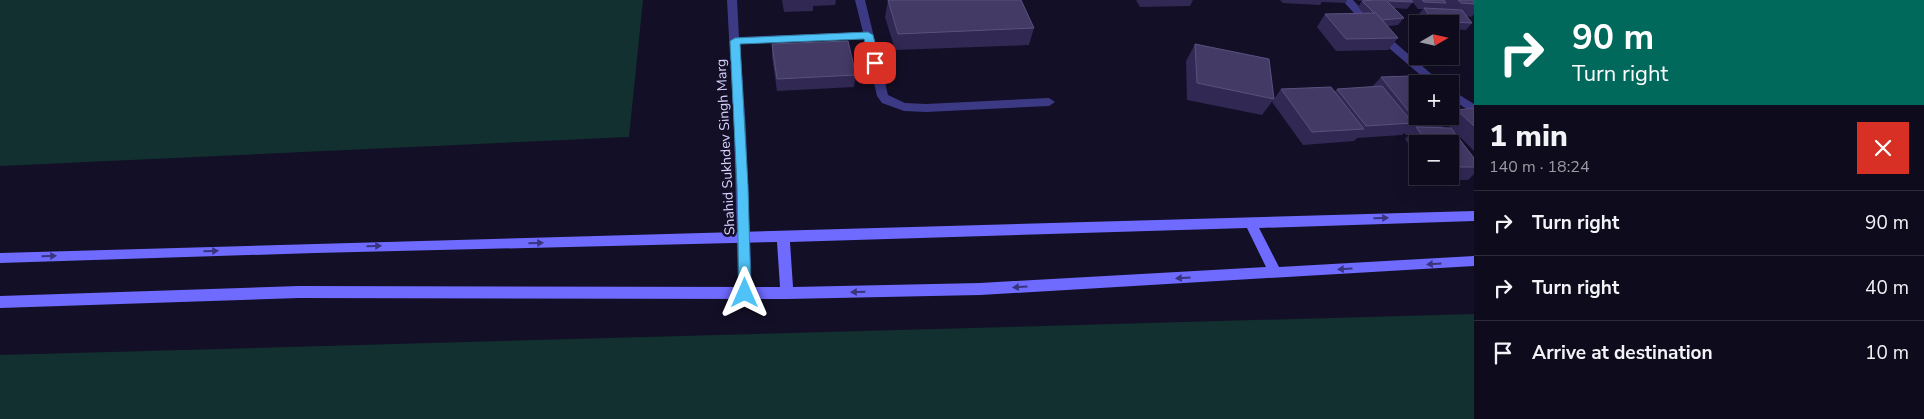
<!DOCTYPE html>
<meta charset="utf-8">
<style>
body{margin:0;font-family:"Nunito Sans",sans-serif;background:#1c1929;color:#f1f3f6;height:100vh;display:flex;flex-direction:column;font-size:19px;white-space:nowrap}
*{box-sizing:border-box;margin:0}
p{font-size:16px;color:#9b9ba3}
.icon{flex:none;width:28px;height:28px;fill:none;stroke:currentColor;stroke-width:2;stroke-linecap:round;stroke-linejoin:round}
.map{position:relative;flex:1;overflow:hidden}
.sheet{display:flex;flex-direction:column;background:#0e0b1c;width:450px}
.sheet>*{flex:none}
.top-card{background:#00695c;color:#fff;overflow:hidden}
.needle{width:32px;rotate:81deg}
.controls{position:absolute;left:1409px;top:15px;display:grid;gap:10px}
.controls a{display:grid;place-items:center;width:50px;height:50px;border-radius:0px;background:#0e0b1c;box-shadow:0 5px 20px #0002,0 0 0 1px #2e2b3b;font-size:25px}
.pin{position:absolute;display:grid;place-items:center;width:42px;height:42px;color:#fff;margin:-21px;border-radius:10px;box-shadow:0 2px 8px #0006}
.me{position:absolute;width:55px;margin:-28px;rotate:0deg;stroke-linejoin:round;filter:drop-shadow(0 0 4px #0008)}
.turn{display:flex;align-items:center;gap:18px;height:105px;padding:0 15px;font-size:22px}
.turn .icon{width:65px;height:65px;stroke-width:2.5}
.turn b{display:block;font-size:35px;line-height:42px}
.round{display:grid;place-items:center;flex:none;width:52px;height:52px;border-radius:0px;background:#1c1929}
.summary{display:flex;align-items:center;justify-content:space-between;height:85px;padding:0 15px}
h1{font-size:30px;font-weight:800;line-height:38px}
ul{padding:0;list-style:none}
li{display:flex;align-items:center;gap:15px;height:65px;padding:0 15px;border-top:1px solid #2e2b3b}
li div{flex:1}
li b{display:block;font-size:19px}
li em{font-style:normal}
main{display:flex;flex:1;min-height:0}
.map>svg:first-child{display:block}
.green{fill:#12302f}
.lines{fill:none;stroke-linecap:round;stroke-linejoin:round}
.street{fill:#3d3a85;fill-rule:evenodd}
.secondary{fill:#6f6bff;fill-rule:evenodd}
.wall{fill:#312854;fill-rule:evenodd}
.building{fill:#433a66;stroke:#5a527e}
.oneway{fill:#38347d}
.route{fill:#4fc3f7;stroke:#337fa1}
.labels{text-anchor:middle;stroke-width:5;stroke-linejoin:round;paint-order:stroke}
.street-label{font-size:14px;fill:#d9d4ff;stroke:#130f26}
</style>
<main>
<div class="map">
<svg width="1474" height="419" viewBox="0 0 1474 419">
<rect width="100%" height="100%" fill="#130f26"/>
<g class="green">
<path d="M0 0H643L629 137 0 166Z"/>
<path d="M1474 314V419H0V355Z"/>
</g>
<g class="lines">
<g class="street">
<path d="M727 0H737L739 37 863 32 855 0H865L888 95 905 103 926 104 1049 98 1055 102 1049 106 926 112 904 111 882 103 877 96 864 38 740 44 746 129 752 293 750 297 745 299 740 297 738 293 734 129Z"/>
<path d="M1342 0H1353L1384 33 1443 84H1431L1376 37Z"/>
<path d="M1450 89 1474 104V114L1450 98Z"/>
</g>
<path class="secondary" d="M1474 211V221L1259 228 1279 267 1474 256V266L980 295 787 299 299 298 0 308V296L299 286 780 287 777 242 315 253 0 263V253ZM1247 228 1266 267 980 283 793 287 790 242Z"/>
</g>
<g class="wall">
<path d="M782 0H836L835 5 813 6V11L784 12Z"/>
<path d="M888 0 1034 28 1029 45 895 50 885 17Z"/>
<path d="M1136 0H1193L1190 6 1140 7Z"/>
<path d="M1280 0H1347L1346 3 1322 2 1320 5 1283 3Z"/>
<path d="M1356 0H1411L1413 2 1407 9 1394 8 1404 18 1398 25 1388 26 1398 38 1388 50 1336 51 1317 27 1325 14 1363 13 1358 7 1362 1Z"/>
<path d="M1411 0H1474V14L1472 17 1467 16 1472 23 1466 30 1450 29V24H1425L1418 15 1423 9H1418Z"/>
<path d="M772 44 856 75 854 87 777 91 772 57Z"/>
<path d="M1195 44 1274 99 1262 115 1187 100 1186 61Z"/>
<path d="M1381 77 1447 121 1457 110 1474 108V151L1453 130 1474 158V174L1468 180 1431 179 1430 176H1450V144H1418V158L1405 139 1409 135H1406L1404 133 1402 135 1357 138 1354 141 1303 145 1272 102 1281 89 1334 92 1337 89 1372 87ZM1446 123 1451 128H1442Z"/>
</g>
<g class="building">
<path d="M888 0H1021L1034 28 898 34Z"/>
<path d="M1374 0H1386L1404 18 1382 20 1376 13H1374L1362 1Z"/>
<path d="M1388 0H1411L1413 2 1389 1Z"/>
<path d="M1422 0H1444L1446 3 1424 2Z"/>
<path d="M1458 0H1474V4L1461 3Z"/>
<path d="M1424 8 1462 10 1472 23 1433 21Z"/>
<path d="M1376 13 1398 38 1346 39 1325 14Z"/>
<path d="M848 41 856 75 777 79 772 44Z"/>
<path d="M1195 44 1269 59 1274 99 1197 83Z"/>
<path d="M1410 76 1418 86V116H1443L1448 122H1417L1381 77Z"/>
<path d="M1382 86 1413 123 1366 126 1337 89Z"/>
<path d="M1331 87 1364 129 1312 132 1281 89Z"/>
<path d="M1474 108V126L1457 110Z"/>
<path d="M1416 127 1451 128 1474 158V167H1450V144H1428Z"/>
</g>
<defs><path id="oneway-solid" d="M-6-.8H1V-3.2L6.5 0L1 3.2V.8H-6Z" transform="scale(1.25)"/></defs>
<g class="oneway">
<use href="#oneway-solid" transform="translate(1381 218) rotate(-2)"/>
<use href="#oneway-solid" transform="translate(536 243) rotate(-1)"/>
<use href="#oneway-solid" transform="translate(374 246) rotate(-1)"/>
<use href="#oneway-solid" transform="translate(211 251) rotate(-2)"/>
<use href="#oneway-solid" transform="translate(49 256) rotate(-2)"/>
<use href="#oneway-solid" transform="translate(1434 264) rotate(176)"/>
<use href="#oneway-solid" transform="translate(1345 269) rotate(177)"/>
<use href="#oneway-solid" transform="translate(1183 278) rotate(177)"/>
<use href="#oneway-solid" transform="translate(1020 287) rotate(177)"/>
<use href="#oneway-solid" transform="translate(858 292) rotate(179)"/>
</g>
<path class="route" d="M868 32 873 35 880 63 875 67 871 63 864 39 740 44 748 186 751 293 749 297 745 298 741 297 739 293 737 186 730 41 735 38Z"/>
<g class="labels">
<g class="street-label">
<text transform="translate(725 147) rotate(-93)" y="5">Shahid Sukhdev Singh Marg</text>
</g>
</g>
</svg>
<div class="controls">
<a><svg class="needle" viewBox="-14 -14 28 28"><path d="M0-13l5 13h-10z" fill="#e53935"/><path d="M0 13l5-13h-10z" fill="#9b9ba3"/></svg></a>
<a>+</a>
<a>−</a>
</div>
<div class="pin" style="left:875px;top:63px;background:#d93025"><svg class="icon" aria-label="arrive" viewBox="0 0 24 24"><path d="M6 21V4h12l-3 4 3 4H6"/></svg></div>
<svg class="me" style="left:745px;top:293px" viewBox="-20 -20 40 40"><path d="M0-17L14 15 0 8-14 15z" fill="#4fc3f7" stroke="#fff" stroke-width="4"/></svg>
</div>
<section class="sheet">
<div class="top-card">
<div class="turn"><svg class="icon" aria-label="right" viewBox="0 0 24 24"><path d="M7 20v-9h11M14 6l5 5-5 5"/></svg><div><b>90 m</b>Turn right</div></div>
</div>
<div class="summary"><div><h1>1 min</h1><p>140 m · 18:24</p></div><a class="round" style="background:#d93025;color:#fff"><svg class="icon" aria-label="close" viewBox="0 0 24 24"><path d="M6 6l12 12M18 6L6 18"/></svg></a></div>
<ul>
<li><svg class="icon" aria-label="right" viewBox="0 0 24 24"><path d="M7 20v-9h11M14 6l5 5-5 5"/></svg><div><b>Turn right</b></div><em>90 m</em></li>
<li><svg class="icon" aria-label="right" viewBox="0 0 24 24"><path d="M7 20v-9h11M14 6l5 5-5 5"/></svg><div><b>Turn right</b></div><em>40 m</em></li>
<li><svg class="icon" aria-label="arrive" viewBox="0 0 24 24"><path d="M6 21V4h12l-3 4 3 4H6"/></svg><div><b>Arrive at destination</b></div><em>10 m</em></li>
</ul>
</section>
</main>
